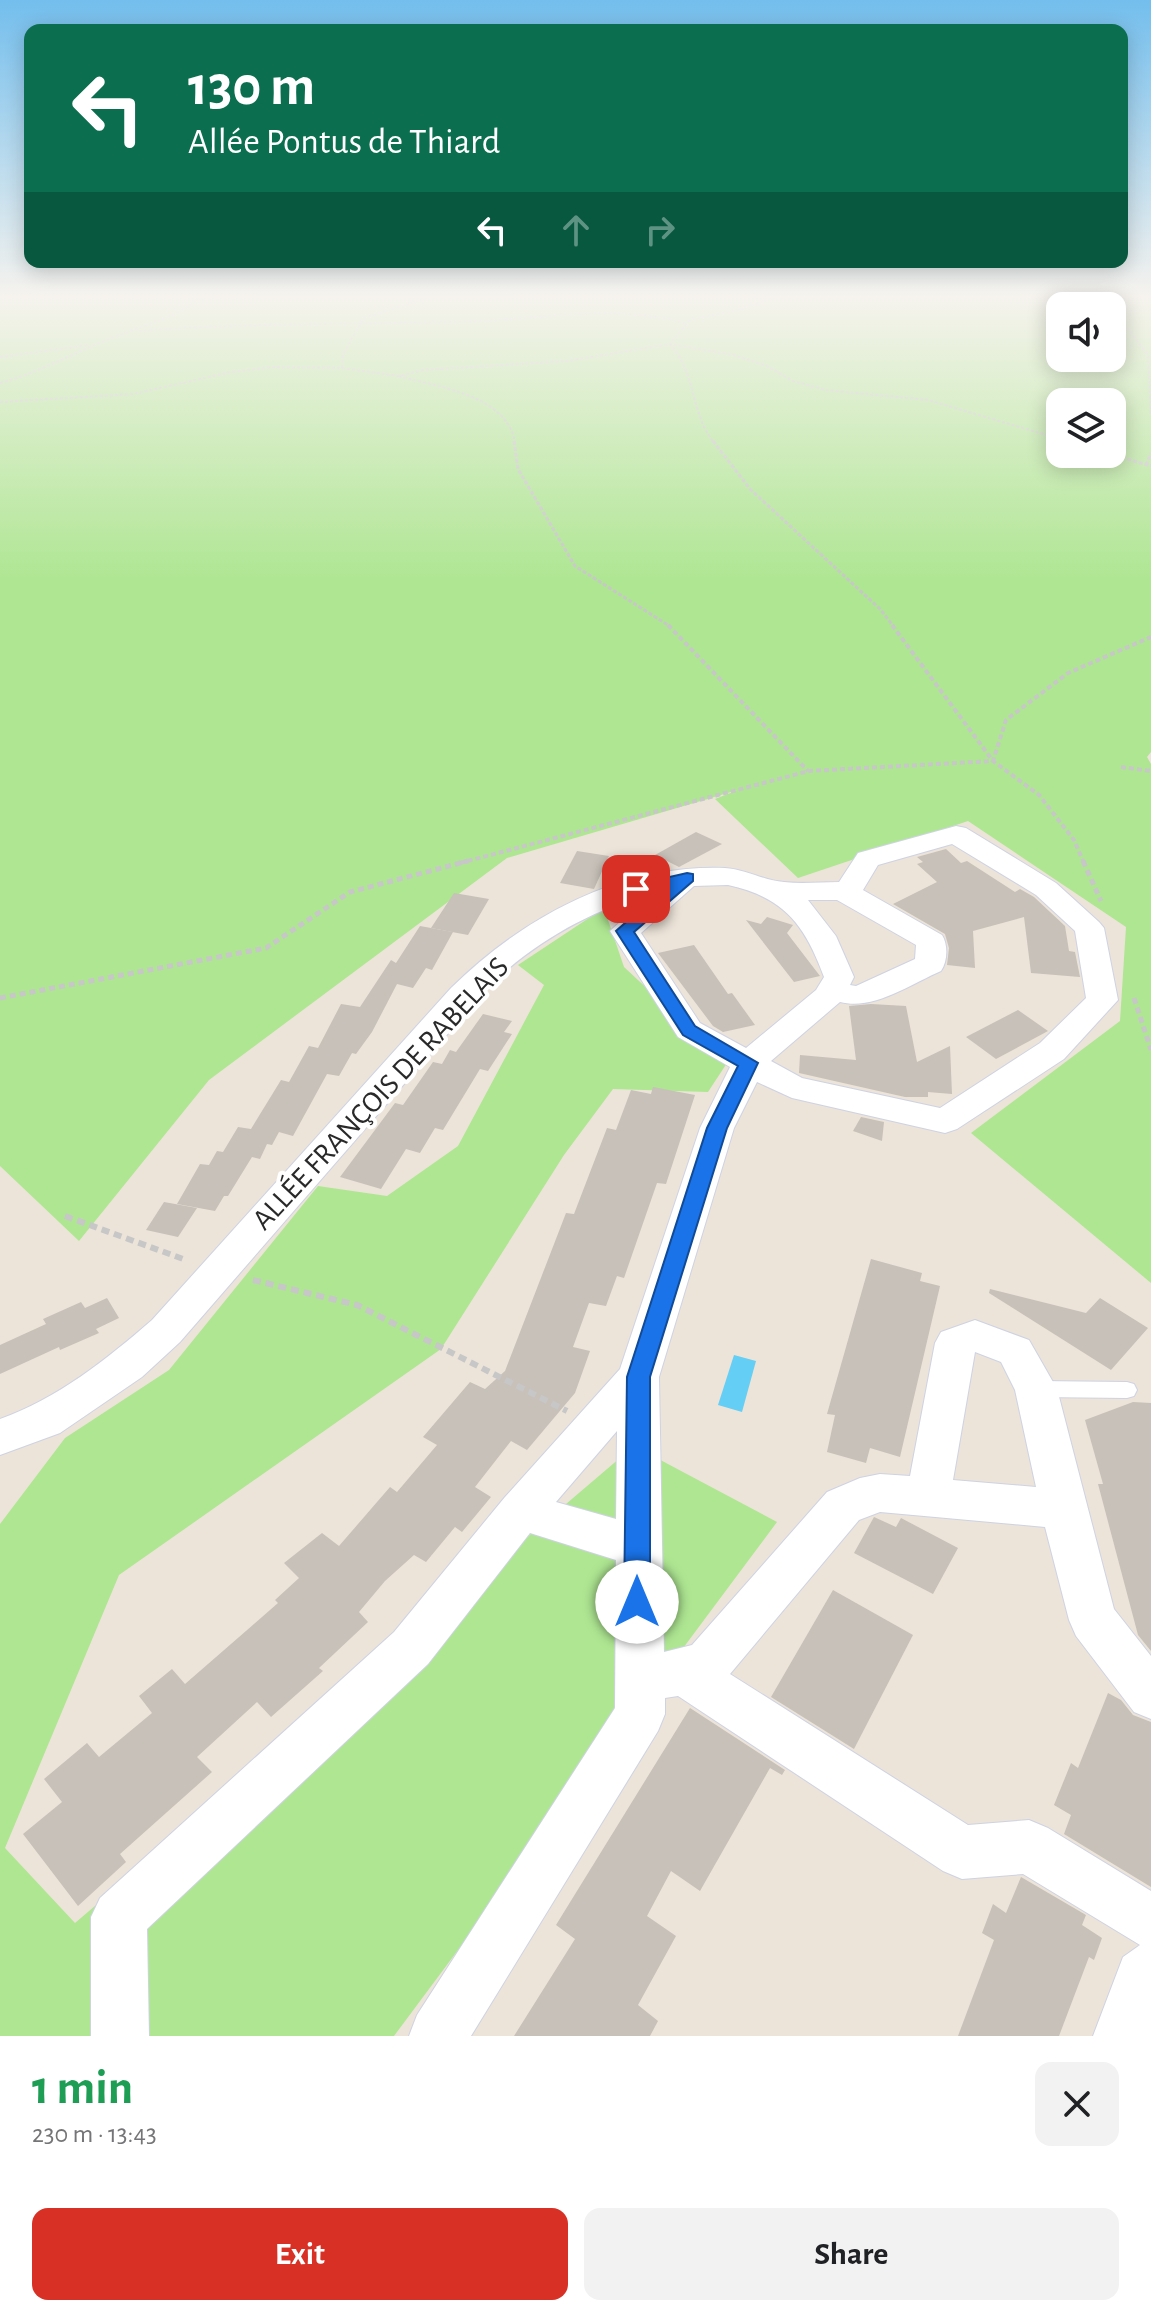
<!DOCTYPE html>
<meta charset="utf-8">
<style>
body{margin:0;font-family:"Alegreya Sans",sans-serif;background:#f2f2f2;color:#202124;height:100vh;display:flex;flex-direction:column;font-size:30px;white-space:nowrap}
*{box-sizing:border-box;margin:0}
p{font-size:26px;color:#757577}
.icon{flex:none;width:44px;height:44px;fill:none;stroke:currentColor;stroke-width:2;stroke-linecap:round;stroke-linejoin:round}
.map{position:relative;height:2036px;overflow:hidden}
.drawer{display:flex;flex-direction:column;background:#fff;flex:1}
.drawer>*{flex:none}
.hud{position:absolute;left:24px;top:24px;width:1104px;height:244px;border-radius:16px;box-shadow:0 4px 20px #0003;background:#0b6e4f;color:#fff;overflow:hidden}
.tools{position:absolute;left:1046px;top:292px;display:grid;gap:16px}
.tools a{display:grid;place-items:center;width:80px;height:80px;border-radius:16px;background:#fff;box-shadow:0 4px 20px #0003;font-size:40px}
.pin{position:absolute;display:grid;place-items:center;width:68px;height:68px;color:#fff;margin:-34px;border-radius:16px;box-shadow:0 4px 12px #0006}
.me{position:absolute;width:88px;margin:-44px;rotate:0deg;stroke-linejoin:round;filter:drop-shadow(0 0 6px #0008)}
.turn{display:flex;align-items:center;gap:28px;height:168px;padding:0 32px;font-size:36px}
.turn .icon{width:104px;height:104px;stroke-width:2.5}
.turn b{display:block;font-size:56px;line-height:68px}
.lanes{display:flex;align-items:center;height:76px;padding:0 32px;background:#0003;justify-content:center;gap:40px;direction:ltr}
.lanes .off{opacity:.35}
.round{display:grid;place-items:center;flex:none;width:84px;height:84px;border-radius:16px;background:#f2f2f2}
.head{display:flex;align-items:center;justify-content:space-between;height:136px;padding:0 32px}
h1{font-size:48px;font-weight:700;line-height:60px;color:#1e9e55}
.button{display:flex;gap:16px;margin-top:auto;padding:16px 32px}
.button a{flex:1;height:92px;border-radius:16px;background:#d93025;color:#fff;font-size:32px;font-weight:700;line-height:92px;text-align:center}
.button a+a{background:#f2f2f2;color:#202124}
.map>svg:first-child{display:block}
.green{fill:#aee692;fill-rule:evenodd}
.water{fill:#65cef5}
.building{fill:#c7c1b9}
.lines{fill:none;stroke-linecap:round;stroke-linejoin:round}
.lane-casing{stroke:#ced2e3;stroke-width:2}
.street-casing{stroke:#ced2e3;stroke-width:2}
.path-far4{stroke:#c7c7c7;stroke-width:2;stroke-dasharray:3 2;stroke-linecap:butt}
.path-far3{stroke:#c7c7c7;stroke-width:3;stroke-dasharray:4 2;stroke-linecap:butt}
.path-far2{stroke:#c7c7c7;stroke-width:4;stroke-dasharray:5 3;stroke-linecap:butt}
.path-far1{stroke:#c7c7c7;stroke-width:5;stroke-dasharray:6 4;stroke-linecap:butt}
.path{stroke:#c7c7c7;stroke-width:6;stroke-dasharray:8 5;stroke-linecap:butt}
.lane{fill:#fff;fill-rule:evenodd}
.street{fill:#fff;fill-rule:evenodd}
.route{fill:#1a73e8;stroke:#114b97;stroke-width:2}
.labels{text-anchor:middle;stroke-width:8;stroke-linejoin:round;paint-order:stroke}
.street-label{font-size:30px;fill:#292929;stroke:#fff}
</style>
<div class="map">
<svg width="1151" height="2036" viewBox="0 0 1151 2036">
<rect width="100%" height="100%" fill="#ece4d9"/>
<g class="green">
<path d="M0 297H1151V752L1147 757 1151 764V1283L971 1133 1120 1021 1126 927 968 821 798 878 715 799 738 790 507 858 209 1080 79 1241 0 1166ZM1060 306H1112V358H1060ZM1060 402H1112V454H1060Z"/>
<path d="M604 908 624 967 727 1063 708 1092 613 1089 564 1155 441 1349 119 1575 5 1848 75 1923 634 1446 777 1522 394 2036H0V1524L65 1438 169 1370 318 1186 387 1196 458 1146 544 985 518 965Z"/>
</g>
<path class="water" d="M734 1355 756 1361 742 1412 718 1405Z"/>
<g class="building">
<path d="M696 832 722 844 679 867 655 855Z"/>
<path d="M946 849 961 863 967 861 1015 892 1020 889 1034 897 1065 926 1069 951 1075 952 1080 977 1031 973 1024 917 973 931 975 968 947 965 949 948 945 934 893 904 937 882 917 864 923 862 917 857Z"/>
<path d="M577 851 609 856 594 889 560 883Z"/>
<path d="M454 893 489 899 468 935 431 928Z"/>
<path d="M767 917 793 925 787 933 820 976 794 982 746 920 761 924Z"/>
<path d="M420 926 453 932 432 970 426 968 413 988 397 984 372 1032 356 1054 352 1053 339 1076 327 1074 293 1136 279 1132 272 1145 267 1144 260 1159 252 1157 228 1196H224L215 1211 177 1204 200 1164 209 1165 217 1151 223 1152 238 1127 251 1129 281 1080 289 1082 309 1046 318 1048 341 1004 360 1007 391 960 396 963Z"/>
<path d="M694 945 728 994 732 993 755 1025 723 1032 713 1026 658 953Z"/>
<path d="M871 1004 906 1006 917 1062 950 1046 952 1094 928 1092V1097H905L799 1073 800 1055 856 1060 849 1006Z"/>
<path d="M1018 1010 1048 1031 996 1059 966 1037Z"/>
<path d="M483 1014 512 1021 504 1032 512 1034 488 1071 480 1069 443 1130 435 1128 420 1153 406 1149 381 1189 340 1177 395 1103 403 1105 433 1062 442 1064 450 1050 456 1052Z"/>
<path d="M653 1087 695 1095 666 1184 657 1183 624 1278 617 1276 606 1306 589 1303 573 1347 590 1351 575 1393 527 1450 511 1441 475 1487 491 1497 462 1532 455 1527 426 1562 414 1555 385 1581 359 1612 368 1622 319 1668 323 1671 271 1717 257 1702 197 1757 212 1772 120 1854 126 1862 78 1906 23 1834 62 1802 44 1779 87 1743 99 1757 152 1713 139 1696 172 1669 185 1684 278 1603 275 1600 299 1578 284 1563 322 1533 339 1546 390 1487 397 1492 437 1445 423 1437 470 1382 485 1389 505 1371 566 1213 574 1214 607 1128 616 1130 631 1090 651 1094Z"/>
<path d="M861 1117 884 1122 882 1141 853 1131Z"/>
<path d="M164 1202 197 1208 178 1237 146 1230Z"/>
<path d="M871 1259 922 1273 920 1281 940 1286 900 1457 870 1448 866 1463 827 1452 835 1415 827 1414Z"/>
<path d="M990 1289 1086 1313 1100 1298 1148 1328 1111 1370 989 1293Z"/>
<path d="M107 1298 119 1318 96 1329 99 1333 60 1350 59 1347 0 1374V1345L46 1324 43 1319 81 1302 85 1308Z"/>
<path d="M1133 1402 1151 1403V1651L1138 1635 1098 1484H1103L1085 1420Z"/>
<path d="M874 1517 896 1527 901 1518 958 1548 933 1594 854 1553Z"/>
<path d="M833 1590 913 1635 854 1749 771 1697Z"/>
<path d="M1108 1693 1121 1700 1133 1715 1151 1722V1887L1064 1834 1071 1815 1054 1805 1071 1763 1078 1768Z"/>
<path d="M690 1708 785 1770 782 1775 770 1768 700 1891 671 1871 647 1916 676 1936 638 2005 658 2021 650 2036H514L575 1939 556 1925Z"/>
<path d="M1021 1877 1086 1915 1082 1925 1102 1938 1094 1960 1089 1957 1059 2036H958L994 1940 982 1933 993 1904 1006 1913Z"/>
</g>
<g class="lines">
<g class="lane-casing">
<path id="lane" d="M1037 1381 1127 1382 1134 1384 1137 1390 1134 1396 1127 1398 1037 1397 1030 1395 1027 1389 1030 1383Z"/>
</g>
<g class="street-casing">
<path id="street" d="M956 826 966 828 1056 883 1099 922 1104 928 1118 1000 1064 1059 957 1129 945 1133 792 1098 757 1082 734 1128 659 1377 664 1652 692 1645 827 1492 860 1478 880 1474 910 1476 935 1343 941 1332 975 1320 1029 1340 1057 1389 1114 1609 1151 1656V1719L1134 1712 1076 1636 1069 1620 1045 1527 880 1512 859 1520 730 1674 968 1825 1029 1820 1048 1828 1151 1891V2036H1093L1123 1957 1140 1945 1023 1874 962 1879 943 1871 678 1696 665 1698V1714L658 1731 471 2036H409L417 2015 615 1708 616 1560 530 1533 428 1664 147 1929 149 2036H91V1917L100 1898 394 1632 505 1497 620 1369 700 1128 730 1067 678 1037 610 931 652 893C590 911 538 940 491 984L180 1342 142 1377 60 1433 0 1455V1419C57 1399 107 1359 152 1320L451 988C523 917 621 864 725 868 745 869 765 881 784 882 802 884 821 882 839 882L858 853ZM952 844 1036 895 1075 931 1086 998 1040 1043 940 1108 802 1078 771 1061 840 1002C873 1011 911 984 941 971 948 961 948 944 942 935L863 890 878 865ZM728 885C784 897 805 925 824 977L816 990 746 1048 700 1023 641 933 694 886ZM808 900H837L916 945 915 959 856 986 850 985 854 977 836 936ZM975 1352 1001 1362 1015 1390 1036 1487 953 1480ZM617 1431 616 1519 556 1502Z"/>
</g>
<g class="path-far4">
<path d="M777 297 746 308 690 320 670 344 734 355 767 366 793 381 826 390 928 400 1060 439"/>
<path d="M1108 297 1111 306"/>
<path d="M1112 308 1148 355 1151 416"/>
<path d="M1114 311 1151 310"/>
<path d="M139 331C252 322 366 325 479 321 548 318 617 304 685 323"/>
<path d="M0 357 88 345"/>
<path d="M342 368 343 354 364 318 431 297"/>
<path d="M399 376C437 387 508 395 515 443"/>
<path d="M0 383C41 372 77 351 117 336 152 322 170 320 202 297"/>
<path d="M0 402 133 394 231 372 273 367 342 368 399 376 423 370 567 361 670 344C698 377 689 410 714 443"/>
</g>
<g class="path-far3">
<path d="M514 441 518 469 575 566 671 627"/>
<path d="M713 441 750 489 880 609 894 627"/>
<path d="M1110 454 1151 466"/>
<path d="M1146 465 1151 453"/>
</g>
<g class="path-far2">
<path d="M668 625 808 771"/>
<path d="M892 625 993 761 1039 795 1074 840 1084 863"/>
<path d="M1121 767 1151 771"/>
<path d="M460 863 809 771 993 761 1006 720 1068 673 1151 637"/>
</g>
<g class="path-far1">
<path d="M1083 861 1101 901"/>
<path d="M0 998 266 948 350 892 468 861"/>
<path d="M1134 998 1151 1050"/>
</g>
<g class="path">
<path d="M65 1216 186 1260"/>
<path d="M253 1280 357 1305 567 1411"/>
</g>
<use href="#lane" class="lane"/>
<use href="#street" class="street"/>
</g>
<linearGradient id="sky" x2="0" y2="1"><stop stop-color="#73beed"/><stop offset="0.51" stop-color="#f6f3ee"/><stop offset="1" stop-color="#f6f3ee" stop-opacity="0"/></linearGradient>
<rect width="1151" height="582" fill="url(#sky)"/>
<path class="route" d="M687 873 693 874V881L634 932 695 1026 758 1063 727 1128 650 1377V1602L646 1611 637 1615 628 1611 624 1602 627 1377 707 1128 738 1066 683 1035 616 931 666 887 630 893V886Z"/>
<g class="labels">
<g class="street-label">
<text transform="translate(380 1093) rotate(-47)" y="10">ALLÉE FRANÇOIS DE RABELAIS</text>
</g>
</g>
</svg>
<div class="tools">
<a><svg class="icon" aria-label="sound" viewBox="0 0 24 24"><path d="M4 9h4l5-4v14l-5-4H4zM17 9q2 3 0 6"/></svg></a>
<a><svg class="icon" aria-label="layers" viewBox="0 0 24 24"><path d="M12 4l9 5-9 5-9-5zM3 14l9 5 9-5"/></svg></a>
</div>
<div class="pin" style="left:636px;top:889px;background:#d93025"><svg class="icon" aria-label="arrive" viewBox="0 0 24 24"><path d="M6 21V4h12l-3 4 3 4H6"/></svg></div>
<svg class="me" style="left:637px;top:1602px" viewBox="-20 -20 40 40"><circle r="19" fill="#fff"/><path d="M0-13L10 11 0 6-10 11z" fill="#1a73e8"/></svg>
<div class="hud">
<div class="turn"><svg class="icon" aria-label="left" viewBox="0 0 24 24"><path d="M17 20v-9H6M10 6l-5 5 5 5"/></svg><div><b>130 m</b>Allée Pontus de Thiard</div></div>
<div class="lanes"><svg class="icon" aria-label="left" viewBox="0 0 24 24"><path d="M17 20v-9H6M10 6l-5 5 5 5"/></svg><svg class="icon off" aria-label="ahead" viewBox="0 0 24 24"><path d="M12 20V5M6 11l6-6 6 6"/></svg><svg class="icon off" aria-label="right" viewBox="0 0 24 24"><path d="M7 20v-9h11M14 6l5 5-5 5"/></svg></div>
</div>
</div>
<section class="drawer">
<div class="head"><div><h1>1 min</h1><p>230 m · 13:43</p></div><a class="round"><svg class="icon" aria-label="close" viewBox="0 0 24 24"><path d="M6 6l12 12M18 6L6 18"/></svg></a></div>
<div class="button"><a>Exit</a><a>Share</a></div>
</section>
